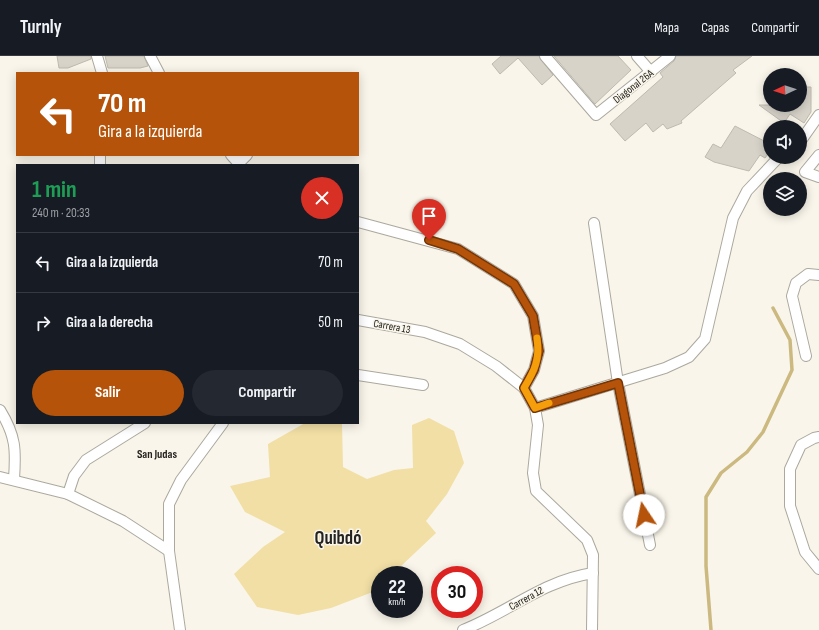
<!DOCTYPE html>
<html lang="es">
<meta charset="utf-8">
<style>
body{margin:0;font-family:"Sofia Sans Condensed",sans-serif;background:#242831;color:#f1f3f6;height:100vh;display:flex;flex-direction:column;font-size:15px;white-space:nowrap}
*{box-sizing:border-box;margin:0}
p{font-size:13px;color:#9ea1a6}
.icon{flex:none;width:22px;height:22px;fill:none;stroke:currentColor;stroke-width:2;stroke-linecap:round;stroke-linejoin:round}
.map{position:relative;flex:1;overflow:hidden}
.details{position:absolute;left:16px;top:108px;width:343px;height:260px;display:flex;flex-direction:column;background:#171b24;border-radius:0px;box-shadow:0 2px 10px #0003}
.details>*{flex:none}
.guide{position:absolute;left:16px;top:16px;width:343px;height:84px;border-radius:0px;box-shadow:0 2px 10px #0003;background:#b45309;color:#fff;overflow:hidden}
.needle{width:26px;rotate:267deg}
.tools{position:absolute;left:763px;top:12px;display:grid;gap:8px}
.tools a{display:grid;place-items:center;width:44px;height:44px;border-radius:50%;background:#171b24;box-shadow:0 2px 10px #0003;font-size:20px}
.speed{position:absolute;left:371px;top:510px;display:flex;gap:8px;font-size:20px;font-weight:700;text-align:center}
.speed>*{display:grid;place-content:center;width:52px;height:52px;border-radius:50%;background:#171b24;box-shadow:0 2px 10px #0003;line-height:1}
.speed small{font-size:10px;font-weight:400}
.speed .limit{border:6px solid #d22;background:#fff;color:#111}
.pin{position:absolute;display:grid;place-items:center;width:34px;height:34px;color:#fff;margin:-41px -17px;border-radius:50% 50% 50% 0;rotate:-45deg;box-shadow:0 0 4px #0007}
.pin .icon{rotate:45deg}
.me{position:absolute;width:44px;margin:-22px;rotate:349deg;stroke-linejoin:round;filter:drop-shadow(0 0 3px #0008)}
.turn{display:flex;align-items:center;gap:14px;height:84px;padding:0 16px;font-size:18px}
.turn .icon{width:52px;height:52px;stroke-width:2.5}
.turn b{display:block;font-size:28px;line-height:34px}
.round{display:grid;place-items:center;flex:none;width:42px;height:42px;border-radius:21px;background:#242831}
.overview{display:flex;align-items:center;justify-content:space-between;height:68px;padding:0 16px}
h1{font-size:24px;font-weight:700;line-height:30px;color:#1e9e55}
.action{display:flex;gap:8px;margin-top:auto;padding:8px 16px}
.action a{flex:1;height:46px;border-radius:24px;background:#b45309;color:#fff;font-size:16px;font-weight:700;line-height:46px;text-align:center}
.action a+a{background:#242831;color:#f1f3f6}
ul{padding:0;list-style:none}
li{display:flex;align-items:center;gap:12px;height:60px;padding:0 16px;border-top:1px solid #363941}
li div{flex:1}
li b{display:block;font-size:15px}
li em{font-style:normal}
header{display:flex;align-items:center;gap:24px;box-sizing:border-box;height:56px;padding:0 20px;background:#171b24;border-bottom:1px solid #363941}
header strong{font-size:19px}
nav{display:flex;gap:22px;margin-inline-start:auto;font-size:14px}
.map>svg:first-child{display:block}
.green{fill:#f1dfa5}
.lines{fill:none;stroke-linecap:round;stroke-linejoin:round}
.stream{stroke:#cbb980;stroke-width:3.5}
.building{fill:#d7d3c9;stroke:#bebab0}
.minor-casing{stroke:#aba89e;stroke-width:12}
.minor{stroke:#fff;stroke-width:10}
.route-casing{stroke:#753606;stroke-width:10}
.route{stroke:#b45309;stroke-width:7}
.slow{stroke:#f59e0b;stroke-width:7}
.labels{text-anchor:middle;stroke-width:3;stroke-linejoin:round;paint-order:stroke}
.street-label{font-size:11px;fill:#24231f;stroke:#f9f5ea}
.neighbourhood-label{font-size:12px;font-weight:bold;fill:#24231f;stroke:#f9f5ea}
.town-label{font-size:19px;font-weight:bold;fill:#24231f;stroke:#f9f5ea}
</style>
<header>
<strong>Turnly</strong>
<nav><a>Mapa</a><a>Capas</a><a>Compartir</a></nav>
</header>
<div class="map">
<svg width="819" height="574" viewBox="0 0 819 574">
<rect width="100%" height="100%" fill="#f9f5ea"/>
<path class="green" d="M429 362 454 375 464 407 447 438 426 465 436 477 400 511 397 519H380V540L370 537 331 552 298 559 257 551 234 518 263 491 285 476 245 456 230 430 270 421 268 388 305 367H342L343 411 367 423 394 414 413 412 412 369Z"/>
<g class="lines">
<path class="stream" d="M711 574 706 510V441L721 417 747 396 763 376 792 314 790 284 773 252"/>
</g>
<g class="building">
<path d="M57 0H91V3L68 12H59Z"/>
<path d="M105 0H144L148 10 140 12H108Z"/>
<path d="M501 0H539L553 19 542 29 518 2 500 18 492 8Z"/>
<path d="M554 0H618L631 14 595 48Z"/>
<path d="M676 0H752L733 14 736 17 681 65 682 67 667 73 663 68 653 76 646 67 625 85 610 68 663 21 660 17 674 5Z"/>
<path d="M800 31H811V56L804 67 790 58 784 67 759 49H800Z"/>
<path d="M735 70 770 88 768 98 765 102 760 99 749 115 714 106 705 101 713 88 721 92Z"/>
</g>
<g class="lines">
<g class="minor-casing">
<g id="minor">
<path d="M97 0 102 17"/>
<path d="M150 0 159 17"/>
<path d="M545 0 596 59 670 0"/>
<path d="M637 0 651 16"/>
<path d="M800 86 819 59"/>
<path d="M100 99V109"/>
<path d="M231 99 240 109"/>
<path d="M819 99 805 116 819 121"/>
<path d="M239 107 247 99"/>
<path d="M358 166 458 193 514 228 533 260 539 295 534 314 524 332"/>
<path d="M594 167 618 327 650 489"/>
<path d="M358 264 425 276 460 288 496 310 524 332 535 352 538 369 533 417 536 435 587 484 593 499 592 574"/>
<path d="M806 300 792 240 796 227 808 218 819 219"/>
<path d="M358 319 423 329"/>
<path d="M535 352 665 312 689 301 705 283 733 162 747 135 779 101"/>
<path d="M0 354C16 380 16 394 14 423"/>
<path d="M819 381 814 382 801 389 790 413V450L805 496 819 513"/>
<path d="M0 421 68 438 123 465 169 495"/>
<path d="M68 438 74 420 86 404 145 367"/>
<path d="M180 574 169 495V448L181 424 223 367"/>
<path d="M463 574C509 556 542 525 593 517"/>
</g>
</g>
<use href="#minor" class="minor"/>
</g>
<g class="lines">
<g class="route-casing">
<path id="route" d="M429 184 458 193 514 228 533 260 539 295 534 314 524 332 535 352 618 327 644 459"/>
</g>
<use href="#route" class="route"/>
<path class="slow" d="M537 282C540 303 535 314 524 332L535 352 549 347"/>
</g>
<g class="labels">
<g class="street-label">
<text transform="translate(633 30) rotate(-38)" y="4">Diagonal 26A</text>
<text transform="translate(392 270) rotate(10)" y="4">Carrera 13</text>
<text transform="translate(526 542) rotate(-29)" y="4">Carrera 12</text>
</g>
<g class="neighbourhood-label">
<text x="157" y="402">San Judas</text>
</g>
<g class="town-label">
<text x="338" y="488">Quibdó</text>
</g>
</g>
</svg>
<div class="tools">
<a><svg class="needle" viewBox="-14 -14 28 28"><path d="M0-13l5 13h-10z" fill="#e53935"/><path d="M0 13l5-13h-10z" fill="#9ea1a6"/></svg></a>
<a><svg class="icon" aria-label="sound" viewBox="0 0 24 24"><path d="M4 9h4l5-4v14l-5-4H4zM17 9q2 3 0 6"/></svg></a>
<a><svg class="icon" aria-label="layers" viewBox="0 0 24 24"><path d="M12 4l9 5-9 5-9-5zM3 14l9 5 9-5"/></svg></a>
</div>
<div class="speed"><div>22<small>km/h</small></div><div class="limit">30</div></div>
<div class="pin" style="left:429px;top:184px;background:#d93025"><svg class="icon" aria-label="arrive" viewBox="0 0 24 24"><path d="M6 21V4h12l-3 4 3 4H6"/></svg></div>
<svg class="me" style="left:644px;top:459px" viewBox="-20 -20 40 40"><circle r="19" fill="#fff"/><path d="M0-13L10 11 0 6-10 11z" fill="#b45309"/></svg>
<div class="guide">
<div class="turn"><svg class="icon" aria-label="left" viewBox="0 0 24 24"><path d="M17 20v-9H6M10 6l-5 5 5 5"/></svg><div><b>70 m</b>Gira a la izquierda</div></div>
</div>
<section class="details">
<div class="overview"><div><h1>1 min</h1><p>240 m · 20:33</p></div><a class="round" style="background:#d93025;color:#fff"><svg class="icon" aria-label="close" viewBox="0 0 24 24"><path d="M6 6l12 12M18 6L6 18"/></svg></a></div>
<ul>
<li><svg class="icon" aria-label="left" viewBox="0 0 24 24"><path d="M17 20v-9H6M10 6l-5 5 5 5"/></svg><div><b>Gira a la izquierda</b></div><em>70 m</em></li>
<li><svg class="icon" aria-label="right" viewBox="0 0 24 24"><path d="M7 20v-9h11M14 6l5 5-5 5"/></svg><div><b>Gira a la derecha</b></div><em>50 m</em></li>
</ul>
<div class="action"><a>Salir</a><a>Compartir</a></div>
</section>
</div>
